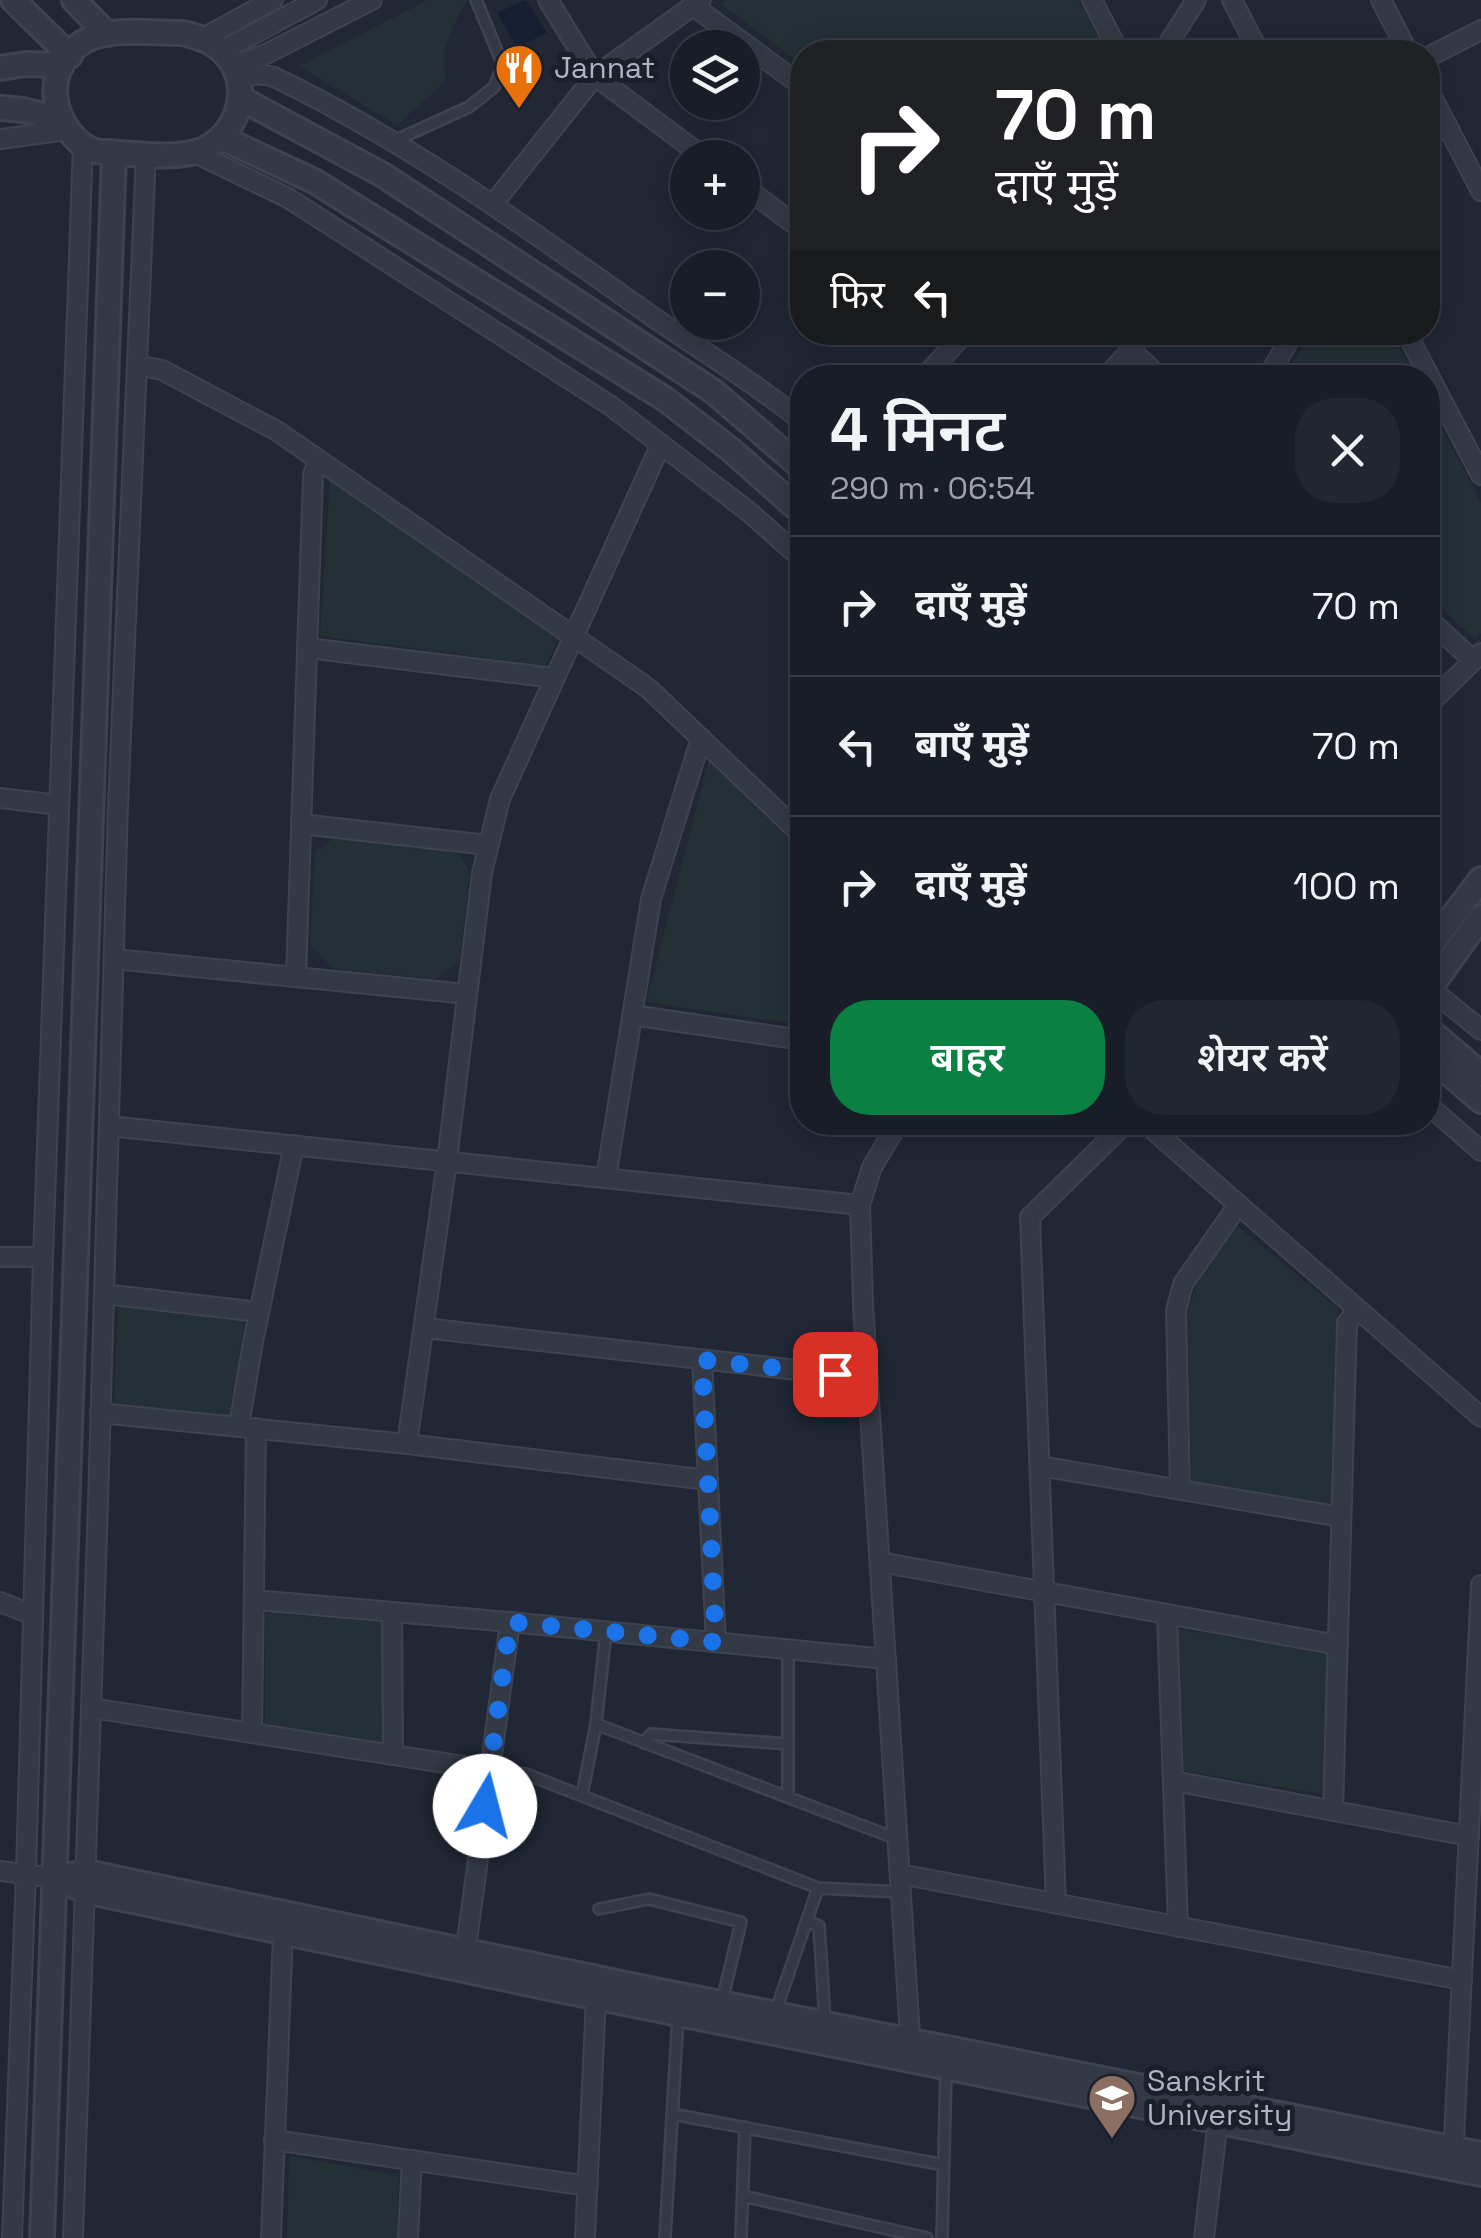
<!DOCTYPE html>
<html lang="hi">
<meta charset="utf-8">
<style>
body{margin:0;font-family:"Space Grotesk","Noto Sans Devanagari",sans-serif;background:#222630;color:#f1f3f6;height:100vh;display:flex;flex-direction:column;font-size:38px;white-space:nowrap}
*{box-sizing:border-box;margin:0}
p{font-size:32px;color:#9fa2a8}
.icon{flex:none;width:55px;height:55px;fill:none;stroke:currentColor;stroke-width:2;stroke-linecap:round;stroke-linejoin:round}
.map{position:relative;flex:1;overflow:hidden}
.sheet{position:absolute;left:790px;top:365px;width:650px;height:770px;display:flex;flex-direction:column;background:#191d28;border-radius:40px;box-shadow:0 5px 25px #0003,0 0 0 2px #373b45}
.sheet>*{flex:none}
.banner{position:absolute;left:790px;top:40px;width:650px;height:305px;border-radius:40px;box-shadow:0 5px 25px #0003,0 0 0 2px #373b45;background:#202124;color:#fff;overflow:hidden}
.buttons{position:absolute;left:670px;top:30px;display:grid;gap:20px}
.buttons a{display:grid;place-items:center;width:90px;height:90px;border-radius:50%;background:#191d28;box-shadow:0 5px 25px #0003,0 0 0 2px #373b45;font-size:50px}
.pin{position:absolute;display:grid;place-items:center;width:85px;height:85px;color:#fff;margin:-42px;border-radius:20px;box-shadow:0 5px 15px #0006}
.me{position:absolute;width:110px;margin:-55px;rotate:8deg;stroke-linejoin:round;filter:drop-shadow(0 0 8px #0008)}
.turn{display:flex;align-items:center;gap:35px;height:210px;padding:0 40px;font-size:45px}
.turn .icon{width:130px;height:130px;stroke-width:2.5}
.turn b{display:block;font-size:70px;line-height:85px}
.then{display:flex;align-items:center;height:95px;padding:0 40px;background:#0003;gap:20px;font-size:38px}
.round{display:grid;place-items:center;flex:none;width:105px;height:105px;border-radius:40px;background:#222630}
.head{display:flex;align-items:center;justify-content:space-between;height:170px;padding:0 40px}
h1{font-size:60px;font-weight:600;line-height:75px}
.button{display:flex;gap:20px;margin-top:auto;padding:20px 40px}
.button a{flex:1;height:115px;border-radius:40px;background:#0b8043;color:#fff;font-size:40px;font-weight:600;line-height:115px;text-align:center}
.button a+a{background:#222630;color:#f1f3f6}
ul{padding:0;list-style:none}
li{display:flex;align-items:center;gap:30px;height:140px;padding:0 40px;border-top:2px solid #373b45}
li div{flex:1}
li b{display:block;font-size:38px}
li em{font-style:normal}
.map>svg:first-child{display:block}
.green{fill:#233136}
.water{fill:#161e31}
.lines{fill:none;stroke-linecap:round;stroke-linejoin:round}
.service-casing{stroke:#3e434f;stroke-width:14}
.minor-casing{stroke:#3e434f;stroke-width:22}
.tertiary-casing{stroke:#3e434f;stroke-width:28}
.service{stroke:#343946;stroke-width:9}
.minor{stroke:#343946;stroke-width:18}
.tertiary{stroke:#343946;stroke-width:22}
.route{stroke:#1a73e8;stroke-width:18;stroke-dasharray:0 32.4}
.labels{text-anchor:middle;stroke-width:10;stroke-linejoin:round;paint-order:stroke}
.poi-label{font-size:30px;fill:#afb4c2;stroke:#1a1f2a;text-anchor:start}
</style>
<div class="map">
<svg width="1481" height="2238" viewBox="0 0 1481 2238">
<rect width="100%" height="100%" fill="#212735"/>
<g class="green">
<path d="M428 0H467L454 25 443 53 446 81 397 125 299 66Z"/>
<path d="M727 0H1078L1107 52H802V64L720 4Z"/>
<path d="M1311 332 1391 333 1415 377H1285Z"/>
<path d="M1428 402 1481 503V633L1475 639 1428 596Z"/>
<path d="M330 480 559 636 546 666 320 636Z"/>
<path d="M710 756 802 851V1025L646 1002Z"/>
<path d="M336 837 455 849 470 873 459 962 436 979 333 969 310 944 315 852Z"/>
<path d="M1237 1226 1339 1309 1336 1327 1331 1506 1191 1482 1188 1308 1201 1275Z"/>
<path d="M118 1303 244 1319 232 1417 114 1405Z"/>
<path d="M265 1613 384 1622 381 1747 265 1726Z"/>
<path d="M1179 1629 1327 1653 1322 1794 1183 1771Z"/>
<path d="M289 2156 399 2175 397 2238H287Z"/>
</g>
<path class="water" d="M526 0 547 33 517 47 497 13Z"/>
<g class="lines">
<g class="service-casing">
<g id="service">
<path d="M394 141 469 107 494 87 503 65 476 0"/>
<path d="M788 1650V1797"/>
<path d="M596 1724 897 1839"/>
<path d="M644 1743 651 1734 788 1744"/>
<path d="M491 1770 526 1774 818 1888 901 1892"/>
<path d="M582 1795 596 1724 606 1632"/>
<path d="M599 1909 649 1899 741 1922 722 2001"/>
<path d="M807 1921 819 1926 825 2020"/>
<path d="M775 2013 818 1888"/>
<path d="M672 2114 944 2165"/>
<path d="M743 2196 927 2238"/>
<path d="M665 2238 678 2016"/>
<path d="M741 2238 745 2127"/>
<path d="M942 2238 946 2069"/>
</g>
</g>
<g class="minor-casing">
<g id="minor">
<path d="M548 0 595 76 705 158"/>
<path d="M1092 0 1119 52"/>
<path d="M1232 0 1259 52"/>
<path d="M1381 0 1408 52"/>
<path d="M692 5 802 86"/>
<path d="M203 38 273 0"/>
<path d="M222 51 317 0"/>
<path d="M1163 52 1196 0"/>
<path d="M1428 57 1481 30"/>
<path d="M233 66 266 54 372 0"/>
<path d="M239 82C251 73 259 73 274 77 407 141 526 227 646 312 698 349 753 381 802 421"/>
<path d="M1428 89 1481 191"/>
<path d="M0 139 66 130"/>
<path d="M195 153 288 198 611 406 749 512 802 559"/>
<path d="M742 185 802 230"/>
<path d="M493 204 595 76 701 0"/>
<path d="M1406 332 1481 475"/>
<path d="M1131 350 1161 378"/>
<path d="M137 365 162 370 277 431 648 688 802 835"/>
<path d="M923 378 966 332"/>
<path d="M1105 378 1131 350 1142 332"/>
<path d="M1267 378 1294 332"/>
<path d="M1428 619 1473 660"/>
<path d="M307 648 554 678"/>
<path d="M1428 705 1481 653"/>
<path d="M0 798 59 805"/>
<path d="M301 824 488 845"/>
<path d="M114 959 467 994"/>
<path d="M296 977 313 475 318 460"/>
<path d="M1428 987 1481 1030"/>
<path d="M632 1015 802 1040"/>
<path d="M1428 1105 1481 1151"/>
<path d="M899 1122 872 1167 860 1205 863 1304 911 2051"/>
<path d="M1144 1122 1481 1417"/>
<path d="M109 1126 860 1205"/>
<path d="M606 1178 651 899 701 738"/>
<path d="M0 1257H43"/>
<path d="M104 1294 259 1312"/>
<path d="M424 1328 868 1378"/>
<path d="M702 1360 716 1642"/>
<path d="M100 1413 407 1444 708 1480"/>
<path d="M239 1426 253 1342 294 1145"/>
<path d="M407 1444 447 1161 482 873 500 799 661 444"/>
<path d="M1040 1466 1341 1517"/>
<path d="M1180 1489 1176 1310 1183 1284 1238 1205"/>
<path d="M880 1562 1338 1645"/>
<path d="M254 1600 510 1622 886 1659"/>
<path d="M0 1602 33 1615"/>
<path d="M392 1612 393 1755"/>
<path d="M1167 1614 1178 1927"/>
<path d="M91 1708 490 1770"/>
<path d="M252 1733 256 1428"/>
<path d="M1173 1781 1469 1836"/>
<path d="M1333 1811 1347 1323 1357 1310"/>
<path d="M0 1871 55 1878"/>
<path d="M900 1874 1462 1980"/>
<path d="M1056 1904 1030 1217 1127 1122"/>
<path d="M464 1963 510 1622"/>
<path d="M274 2140 588 2186"/>
<path d="M1453 2159 1481 1585"/>
<path d="M12 2238 26 1873 43 1257 83 145"/>
<path d="M73 2238 98 1504 118 805 146 154"/>
<path d="M271 2238 283 1933"/>
<path d="M408 2238 412 2160"/>
<path d="M585 2238 596 1998"/>
<path d="M1204 2238 1218 2120"/>
</g>
</g>
<g class="tertiary-casing">
<g id="tertiary">
<path d="M13 0 70 56"/>
<path d="M74 0 107 34"/>
<path d="M183 33C198 37 212 41 224 53 253 82 240 133 204 149 177 161 133 153 104 152 93 152 85 148 77 140 45 110 47 57 91 38 115 28 156 33 183 33Z"/>
<path d="M0 68 26 64 62 65"/>
<path d="M240 98 383 175 714 392 802 468"/>
<path d="M0 108 23 110 60 119"/>
<path d="M222 138 314 181 665 399 731 450 802 513"/>
<path d="M1428 949 1481 879"/>
<path d="M1428 991 1481 917"/>
<path d="M1428 1029 1481 1074"/>
<path d="M1428 1055 1481 1101"/>
<path d="M55 1878 85 1891 554 1989 1481 2174"/>
<path d="M55 1878 86 1872 655 1990 1481 2154"/>
<path d="M42 2238 114 153"/>
</g>
</g>
<use href="#service" class="service"/>
<use href="#minor" class="minor"/>
<use href="#tertiary" class="tertiary"/>
</g>
<g class="lines">
<path class="route" d="M485 1806 510 1622 716 1642 702 1360 835 1374"/>
</g>
<defs>
<g id="restaurant-pin" transform="scale(2.5)"><path d="M0 17L-7.5 6A9.5 9.5 0 1 1 7.5 6Z" fill="#e8710a" stroke="#1a1f2a"/><path d="M-5-6h1v4h1v-4h1v4h1v-4h1v5L-1.5 .5V6h-2V.5L-5-1ZM5-6V6H3V1.5H1.5Q1.5-4 5-6Z" fill="#fff"/></g>
<g id="school-pin" transform="scale(2.5)"><path d="M0 17L-7.5 6A9.5 9.5 0 1 1 7.5 6Z" fill="#8d6e63" stroke="#1a1f2a"/><path d="M0-5L7-2L0 1L-7-2ZM-4 1L0 2.5L4 1V4Q0 6-4 4Z" fill="#fff"/></g>
</defs>
<g fill-rule="evenodd">
<use href="#restaurant-pin" x="519" y="68"/>
<use href="#school-pin" x="1112" y="2098"/>
</g>
<g class="labels">
<g class="poi-label">
<text x="554" y="78">Jannat</text>
<text x="1147" y="2091">Sanskrit<tspan x="1147" dy="34">University</tspan></text>
</g>
</g>
</svg>
<div class="buttons">
<a><svg class="icon" aria-label="layers" viewBox="0 0 24 24"><path d="M12 4l9 5-9 5-9-5zM3 14l9 5 9-5"/></svg></a>
<a>+</a>
<a>−</a>
</div>
<div class="pin" style="left:835px;top:1374px;background:#d93025"><svg class="icon" aria-label="arrive" viewBox="0 0 24 24"><path d="M6 21V4h12l-3 4 3 4H6"/></svg></div>
<svg class="me" style="left:485px;top:1806px" viewBox="-20 -20 40 40"><circle r="19" fill="#fff"/><path d="M0-13L10 11 0 6-10 11z" fill="#1a73e8"/></svg>
<div class="banner">
<div class="turn"><svg class="icon" aria-label="right" viewBox="0 0 24 24"><path d="M7 20v-9h11M14 6l5 5-5 5"/></svg><div><b>70 m</b>दाएँ मुड़ें</div></div>
<div class="then">फिर<svg class="icon" aria-label="left" viewBox="0 0 24 24"><path d="M17 20v-9H6M10 6l-5 5 5 5"/></svg></div>
</div>
<section class="sheet">
<div class="head"><div><h1>4 मिनट</h1><p>290 m · 06:54</p></div><a class="round"><svg class="icon" aria-label="close" viewBox="0 0 24 24"><path d="M6 6l12 12M18 6L6 18"/></svg></a></div>
<ul>
<li><svg class="icon" aria-label="right" viewBox="0 0 24 24"><path d="M7 20v-9h11M14 6l5 5-5 5"/></svg><div><b>दाएँ मुड़ें</b></div><em>70 m</em></li>
<li><svg class="icon" aria-label="left" viewBox="0 0 24 24"><path d="M17 20v-9H6M10 6l-5 5 5 5"/></svg><div><b>बाएँ मुड़ें</b></div><em>70 m</em></li>
<li><svg class="icon" aria-label="right" viewBox="0 0 24 24"><path d="M7 20v-9h11M14 6l5 5-5 5"/></svg><div><b>दाएँ मुड़ें</b></div><em>100 m</em></li>
</ul>
<div class="button"><a>बाहर</a><a>शेयर करें</a></div>
</section>
</div>
